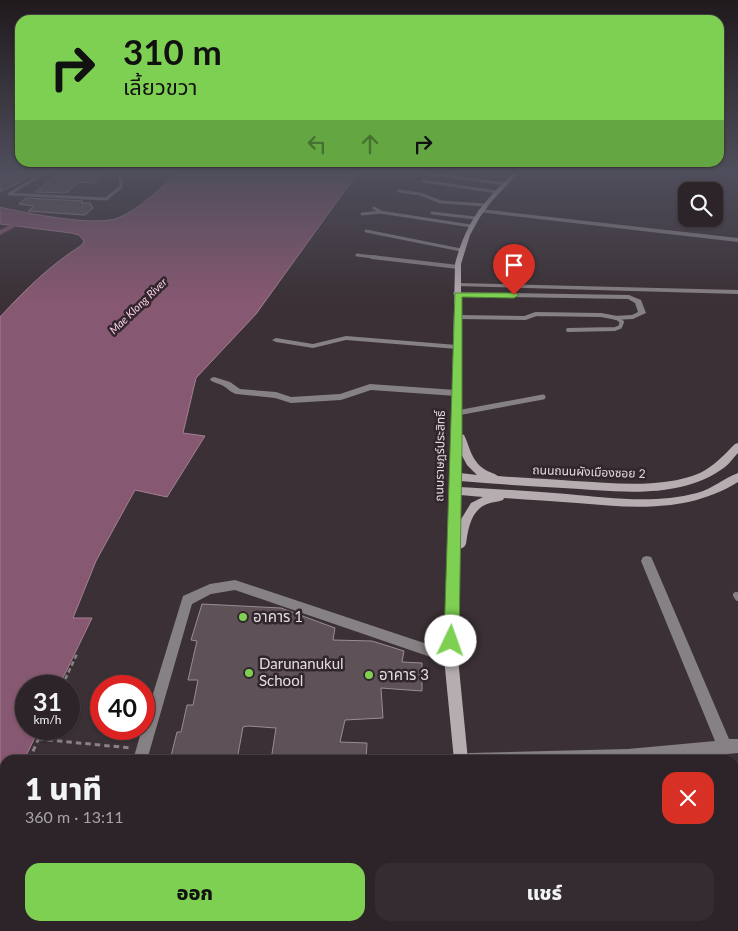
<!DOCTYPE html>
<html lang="th">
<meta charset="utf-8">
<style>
body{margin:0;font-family:Lato,"Noto Sans Thai",sans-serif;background:#342c30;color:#f1f3f6;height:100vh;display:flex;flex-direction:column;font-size:19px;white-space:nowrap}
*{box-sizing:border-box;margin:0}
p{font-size:16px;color:#a6a4a8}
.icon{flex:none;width:28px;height:28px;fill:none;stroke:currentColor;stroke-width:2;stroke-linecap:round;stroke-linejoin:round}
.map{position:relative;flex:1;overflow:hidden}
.panel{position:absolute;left:0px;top:755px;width:739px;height:176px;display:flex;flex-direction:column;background:#2c2428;border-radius:15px 15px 0 0;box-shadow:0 1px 4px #0004,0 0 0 1px #484145}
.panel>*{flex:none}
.hud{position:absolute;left:15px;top:15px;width:709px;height:152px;border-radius:15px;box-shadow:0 1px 4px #0004,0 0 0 1px #484145;background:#7ed053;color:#111;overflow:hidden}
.fabs{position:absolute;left:678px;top:182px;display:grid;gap:10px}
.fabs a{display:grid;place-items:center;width:45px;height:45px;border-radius:10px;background:#2c2428;box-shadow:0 1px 4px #0004,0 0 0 1px #484145;font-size:25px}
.speed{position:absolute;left:15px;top:675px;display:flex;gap:10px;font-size:25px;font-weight:700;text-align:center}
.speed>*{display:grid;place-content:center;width:65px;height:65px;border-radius:50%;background:#2c2428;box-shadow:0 1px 4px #0004,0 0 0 1px #484145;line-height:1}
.speed small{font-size:12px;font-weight:400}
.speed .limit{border:8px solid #d22;background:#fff;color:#111}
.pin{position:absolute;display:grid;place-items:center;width:42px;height:42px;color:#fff;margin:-51px -21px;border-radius:50% 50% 50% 0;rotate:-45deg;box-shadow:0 0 5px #0007}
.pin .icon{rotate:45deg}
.me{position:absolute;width:55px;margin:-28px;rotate:3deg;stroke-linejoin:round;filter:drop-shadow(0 0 4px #0008)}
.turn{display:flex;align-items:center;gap:18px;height:105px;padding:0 25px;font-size:22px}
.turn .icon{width:65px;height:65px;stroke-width:2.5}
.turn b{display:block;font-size:35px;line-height:42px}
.lanes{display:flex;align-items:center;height:48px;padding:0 25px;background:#0003;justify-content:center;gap:25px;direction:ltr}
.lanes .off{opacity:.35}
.round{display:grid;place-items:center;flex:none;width:52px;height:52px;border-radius:15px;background:#342c30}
.overview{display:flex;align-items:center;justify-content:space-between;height:85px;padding:0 25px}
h1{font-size:30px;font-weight:800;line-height:38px}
.cta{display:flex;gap:10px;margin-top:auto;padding:10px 25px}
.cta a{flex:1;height:58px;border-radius:15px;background:#7ed053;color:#111;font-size:20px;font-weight:800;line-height:58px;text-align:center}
.cta a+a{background:#342c30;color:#f1f3f6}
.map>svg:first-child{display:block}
.water{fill:#875871;stroke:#a38092}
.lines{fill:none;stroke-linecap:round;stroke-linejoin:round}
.canal{fill:#875871;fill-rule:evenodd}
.building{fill:#5e5258;stroke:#9a8d94}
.path-far1{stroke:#8a8286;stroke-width:2.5;stroke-dasharray:4.5 3;stroke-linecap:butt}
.path{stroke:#8a8286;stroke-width:3;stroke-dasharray:5.5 4;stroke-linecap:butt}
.lane-far3{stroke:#868184;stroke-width:3}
.lane-far2{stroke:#868184;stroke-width:4}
.lane-far1{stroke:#868184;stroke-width:5}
.lane{stroke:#868184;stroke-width:6}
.street{fill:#868184;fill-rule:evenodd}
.secondary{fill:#b6adb1;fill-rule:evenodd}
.route{fill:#7ed053;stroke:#528736}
.poi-dot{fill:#7ed053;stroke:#30262b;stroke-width:2}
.labels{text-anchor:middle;stroke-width:5;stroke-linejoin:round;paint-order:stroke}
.far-water-label{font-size:11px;font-style:italic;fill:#fecfe7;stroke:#30262b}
.street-label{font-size:12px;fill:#e4dde0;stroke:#30262b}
.near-poi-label{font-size:15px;fill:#e4dde0;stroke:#30262b;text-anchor:start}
</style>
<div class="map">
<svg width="738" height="931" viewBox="0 0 738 931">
<rect width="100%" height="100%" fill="#3a3035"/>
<path class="water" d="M179 171H359L256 314 196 378 183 433 205 436 167 497 135 490 96 561 73 618H92L59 686H26V729H39L24 760H5V802L0 812V317C26 289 50 265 82 245L84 241 79 235 71 233 0 224V207C24 213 96 227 118 218 142 208 160 188 179 171Z"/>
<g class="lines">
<path class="canal" d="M24 218 27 220 26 221 0 235V230Z"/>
</g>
<g class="building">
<path d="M23 171H41L0 192V183Z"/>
<path d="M62 171H108L93 183 79 182 66 193 35 192Z"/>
<path d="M26 198 83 201 81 203H90L93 208 85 215 28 211 34 206 19 204Z"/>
<path d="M202 604 281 608 335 628 333 640 372 641 404 651 402 662 422 663V691L381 688 383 718 345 720 340 742 367 743 366 760H271L276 728 248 726 243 727 237 760H170L177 732H181L187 705H193L198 680H188L197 641 191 640Z"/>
</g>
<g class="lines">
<path class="path-far1" d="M62 686 77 654"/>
<g class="path">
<path d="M38 739 131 748"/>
<path d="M29 760 43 729"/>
<path d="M0 823 5 812"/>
</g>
<g class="lane-far3">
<path d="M48 171 9 194 106 199 121 187 120 171"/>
<path d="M422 173 506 184"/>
<path d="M423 181 497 192"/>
<path d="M399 191 420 194 441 202 485 205"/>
<path d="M380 212 471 226"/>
<path d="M432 213 475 218"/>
<path d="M362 214 381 212 374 208"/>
<path d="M366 231 461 250"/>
<path d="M357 255 381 258"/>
</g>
<g class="lane-far2">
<path d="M372 257 458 267"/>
<path d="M457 317 525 318 536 314 601 315 617 318 622 322 620 327 615 329 568 330"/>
</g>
<path class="lane-far1" d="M457 413 543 397"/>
<path class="lane" d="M736 595 738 598"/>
<g class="street">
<path d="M11 171H18L0 181V177Z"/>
<path d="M480 209 738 238V242L478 212V210Z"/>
<path d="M458 283 738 290V294L456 286V284Z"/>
<path d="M454 292 629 295 641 300 646 313 633 319 614 320V316L632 315 638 312 635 303 628 299 457 296 453 294Z"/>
<path d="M346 336 457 345 461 347 457 349 346 340 313 348 276 342 272 340 276 338 313 344Z"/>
<path d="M214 377 230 382 240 389 276 392 291 397 340 394 370 384 456 390 460 393 456 396 371 390 341 400 291 403 275 398 236 394C231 392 229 390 225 387 221 384 214 383 210 380L211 378Z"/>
<path d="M647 556 651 557 653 561 729 739H738V753L665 760H462L464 755 469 753 628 749 715 741 641 561 643 557Z"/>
<path d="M235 580 451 652 456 653 458 658 456 663 451 664 235 590 211 594 192 604 147 760H133L142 729H144V723L183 596 210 584Z"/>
<path d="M738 856V872L734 873V857Z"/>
</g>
<g class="secondary">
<path d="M515 171H520L491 202 480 217 470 235 461 264V434L464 435C470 447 471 460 484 469 488 472 494 473 498 476 523 478 549 479 574 481 615 483 661 489 700 473 714 466 724 455 735 444L738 443V453C734 457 730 463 725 467 680 501 616 491 563 488 529 486 494 484 460 481V487C496 489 532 491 567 494 610 498 655 504 697 493 712 489 724 478 738 473V482C688 513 633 508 577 503 552 501 528 500 504 498L503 500C498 502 492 502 487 504 471 510 468 529 466 544L464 547 460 549 458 658 468 760H454L444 658 448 572 455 264C461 240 471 218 488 199 496 189 506 181 515 171ZM460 452 467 465 477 475 460 473ZM460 495 483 497 471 503 460 521Z"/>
<path d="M489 926H507L508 931H490Z"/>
</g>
</g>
<linearGradient id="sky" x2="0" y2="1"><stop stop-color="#201a1d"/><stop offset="0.57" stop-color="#4f4e5c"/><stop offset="1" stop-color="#4f4e5c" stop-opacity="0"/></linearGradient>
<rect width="738" height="302" fill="url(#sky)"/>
<path class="route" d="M455 293H514L519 295 514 298 462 297V445L459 641 456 646 451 648 446 646 444 641Z"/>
<g class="poi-dot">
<circle cx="243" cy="617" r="5"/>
<circle cx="249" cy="673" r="5"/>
<circle cx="369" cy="675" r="5"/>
</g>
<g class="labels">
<g class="far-water-label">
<text transform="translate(138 306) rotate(-44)" y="4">Mae Klong River</text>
</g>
<g class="street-label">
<text transform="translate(440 456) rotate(-89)" y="4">ถนนราษฎร์ประสิทธิ์</text>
<text transform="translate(589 472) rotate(2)" y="4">ถนนถนนผังเมืองซอย 2</text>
</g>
<g class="near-poi-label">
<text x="253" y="622">อาคาร 1</text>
<text x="259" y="669">Darunanukul<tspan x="259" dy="17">School</tspan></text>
<text x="379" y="680">อาคาร 3</text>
</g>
</g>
</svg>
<div class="fabs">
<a><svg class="icon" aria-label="search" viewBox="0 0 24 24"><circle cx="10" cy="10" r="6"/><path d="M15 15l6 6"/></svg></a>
</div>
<div class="speed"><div>31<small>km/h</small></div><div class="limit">40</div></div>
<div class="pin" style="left:514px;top:295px;background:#d93025"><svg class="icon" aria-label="arrive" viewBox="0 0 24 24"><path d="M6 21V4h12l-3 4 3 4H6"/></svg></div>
<svg class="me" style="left:451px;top:641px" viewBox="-20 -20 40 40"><circle r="19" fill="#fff"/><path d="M0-13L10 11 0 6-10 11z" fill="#7ed053"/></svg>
<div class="hud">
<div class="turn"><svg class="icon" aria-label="right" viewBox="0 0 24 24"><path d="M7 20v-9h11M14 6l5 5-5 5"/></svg><div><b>310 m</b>เลี้ยวขวา</div></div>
<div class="lanes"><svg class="icon off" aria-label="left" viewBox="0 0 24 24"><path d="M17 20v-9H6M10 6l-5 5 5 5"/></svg><svg class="icon off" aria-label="ahead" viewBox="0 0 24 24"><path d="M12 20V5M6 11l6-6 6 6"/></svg><svg class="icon" aria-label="right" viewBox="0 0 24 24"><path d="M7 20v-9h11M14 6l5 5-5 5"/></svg></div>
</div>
<section class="panel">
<div class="overview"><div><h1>1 นาที</h1><p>360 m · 13:11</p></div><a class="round" style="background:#d93025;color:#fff"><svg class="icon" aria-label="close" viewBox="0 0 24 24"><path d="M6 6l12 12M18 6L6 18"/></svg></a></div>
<div class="cta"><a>ออก</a><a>แชร์</a></div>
</section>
</div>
